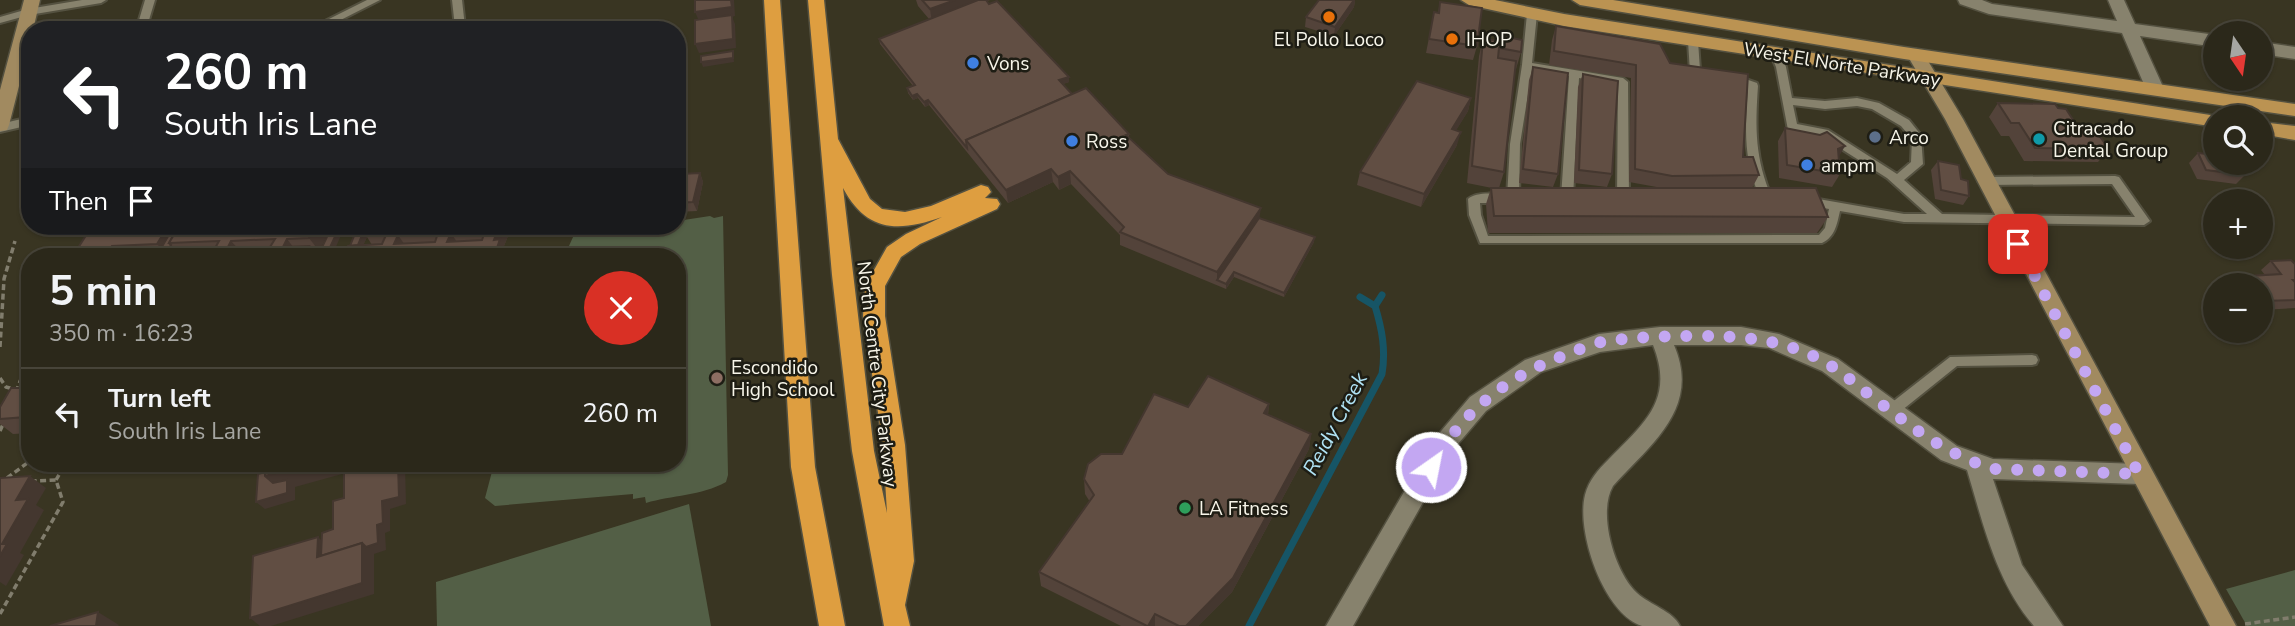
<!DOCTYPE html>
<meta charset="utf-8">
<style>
body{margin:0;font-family:"Nunito Sans",sans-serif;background:#373427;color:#f1f3f6;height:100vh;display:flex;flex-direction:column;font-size:26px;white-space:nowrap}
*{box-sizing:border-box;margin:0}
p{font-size:23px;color:#a6a6a2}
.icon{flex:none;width:38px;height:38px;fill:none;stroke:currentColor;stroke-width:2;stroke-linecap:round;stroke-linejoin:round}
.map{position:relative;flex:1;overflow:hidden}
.details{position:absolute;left:21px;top:248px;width:665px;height:224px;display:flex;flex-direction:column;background:#2b281a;border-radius:28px;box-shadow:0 2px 5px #0004,0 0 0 2px #474439}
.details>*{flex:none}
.banner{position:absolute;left:21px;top:21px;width:665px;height:214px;border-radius:28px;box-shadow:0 2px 5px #0004,0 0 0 2px #474439;background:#202124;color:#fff;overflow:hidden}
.needle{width:46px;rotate:167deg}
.controls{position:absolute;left:2203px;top:21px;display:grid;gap:14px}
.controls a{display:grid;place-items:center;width:70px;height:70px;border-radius:50%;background:#2b281a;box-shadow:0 2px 5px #0004,0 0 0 2px #474439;font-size:35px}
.pin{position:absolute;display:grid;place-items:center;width:60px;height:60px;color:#fff;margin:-30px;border-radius:14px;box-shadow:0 4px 10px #0006}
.me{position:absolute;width:77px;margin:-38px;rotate:33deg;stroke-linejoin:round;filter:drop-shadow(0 0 5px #0008)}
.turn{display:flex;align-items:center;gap:24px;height:147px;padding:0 28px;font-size:32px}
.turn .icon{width:91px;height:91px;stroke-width:2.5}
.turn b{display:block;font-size:49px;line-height:60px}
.then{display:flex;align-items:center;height:66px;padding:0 28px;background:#0003;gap:14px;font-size:26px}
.round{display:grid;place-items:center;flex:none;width:74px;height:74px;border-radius:37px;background:#373427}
.overview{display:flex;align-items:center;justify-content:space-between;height:119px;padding:0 28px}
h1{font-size:42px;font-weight:700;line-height:52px}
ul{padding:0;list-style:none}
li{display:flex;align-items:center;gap:21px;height:91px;padding:0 28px;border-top:2px solid #474439}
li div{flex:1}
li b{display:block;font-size:26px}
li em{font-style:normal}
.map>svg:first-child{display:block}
.green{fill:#535f46}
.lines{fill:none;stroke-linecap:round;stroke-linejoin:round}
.stream{stroke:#165566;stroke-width:7}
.lane-casing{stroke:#545140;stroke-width:4}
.street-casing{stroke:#545140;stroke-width:3}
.secondary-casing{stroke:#545140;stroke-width:3}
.primary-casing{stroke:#545140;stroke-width:3}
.highway-casing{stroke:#545140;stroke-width:3}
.path{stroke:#817d6d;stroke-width:3.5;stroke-dasharray:6 3.5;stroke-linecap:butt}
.lane{fill:#87826d;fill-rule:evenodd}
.street{fill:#87826d;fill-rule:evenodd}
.secondary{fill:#a18a60;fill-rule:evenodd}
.primary{fill:#bb9352;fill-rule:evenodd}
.highway{fill:#de9e40;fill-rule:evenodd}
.wall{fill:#53433a;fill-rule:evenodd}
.shaded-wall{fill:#44372f}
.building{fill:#614e43;stroke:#44372f;stroke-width:2;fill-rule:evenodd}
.route{stroke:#c3a7f2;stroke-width:12;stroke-dasharray:0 21.6}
.food-dot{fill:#e8710a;stroke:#1e1d14;stroke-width:2.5}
.shop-dot{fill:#3f7fe0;stroke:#1e1d14;stroke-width:2.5}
.service-dot{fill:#5c6f8a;stroke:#1e1d14;stroke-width:2.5}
.culture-dot{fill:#0f9aa8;stroke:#1e1d14;stroke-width:2.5}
.education-dot{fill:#8d6e63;stroke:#1e1d14;stroke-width:2.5}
.leisure-dot{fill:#2e9e5b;stroke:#1e1d14;stroke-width:2.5}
.labels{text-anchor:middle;stroke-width:5;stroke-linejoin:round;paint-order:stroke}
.poi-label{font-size:19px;fill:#f7f5e9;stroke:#1e1d14;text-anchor:start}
.street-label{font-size:19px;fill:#f7f5e9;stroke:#1e1d14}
.water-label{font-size:21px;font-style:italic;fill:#b1e4f6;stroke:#1e1d14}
</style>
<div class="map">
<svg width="2295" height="626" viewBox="0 0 2295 626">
<rect width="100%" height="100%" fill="#393522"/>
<g class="green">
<path d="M710 216 714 218 723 216 728 475 726 482C701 496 672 495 646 503L645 497 633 499V494L495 506 485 498 494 464H677V257H564L578 226H677V221Z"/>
<path d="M689 504 711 626H437L436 582Z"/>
<path d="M2295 570V626H2247L2226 589Z"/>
</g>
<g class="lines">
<g class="stream">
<path d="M1375 306 1382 295"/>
<path d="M1249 626 1382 374C1386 350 1382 329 1375 306L1360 297"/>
</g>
<g class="lane-casing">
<g id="lane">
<path d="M82 0H106L101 3 29 15 0 23V17L28 9Z"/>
<path d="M145 0H155L146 30H136Z"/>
<path d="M367 0H380L321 30H307Z"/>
<path d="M452 0H462L465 27 464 29 458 30 455 27Z"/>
<path d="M1532 11 1537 14 1532 63 1623 78 1628 82 1629 199 1623 203 1617 199 1618 85 1579 78 1573 198 1567 202 1561 198 1569 76 1532 69 1520 144 1519 199 1513 203 1508 199 1502 203H1480L1481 215 1488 236 1819 235 1825 228 1829 209 1803 204 1801 201 1807 197 1904 214H1927L1887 178 1821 136 1788 130 1776 67 1770 53 1775 50 1779 51 1786 67 1792 98 1825 101 1857 98 1879 103 1909 120 1921 135 1923 164 1904 180 1942 214 2135 217 2112 184 1984 185 1978 181 1984 177 2115 176 2119 177 2150 221 2144 225 1904 222 1840 211C1837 224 1835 237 1822 243H1480L1469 215 1468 199C1476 192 1499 192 1507 198L1510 144 1522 65 1527 14ZM1793 105 1825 109 1857 106 1872 109 1901 126 1912 139 1911 162 1897 174 1828 130 1797 124Z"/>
<path d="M1693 38 1698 41 1700 70 1709 72V76L1695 75 1690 72 1688 41Z"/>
<path d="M1734 75 1757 83 1758 86C1755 128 1755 159 1772 198L1766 202 1762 201C1743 164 1745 128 1748 88L1730 81V77Z"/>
<path d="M30 117V125L0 132V124Z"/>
<path d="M2032 355 2036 356 2038 360 2036 364 2032 365 1957 366 1896 415 1891 416 1886 415 1884 411 1886 407 1950 357Z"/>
</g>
</g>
<g class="street-casing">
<g id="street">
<path d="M1958 0H1982L1992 4 2117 21 2108 0H2124L2135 24 2216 35V47L2140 36 2164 89 2155 95 2146 89 2122 33 1989 14 1960 4Z"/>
<path d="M2261 42 2295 47V59L2261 54Z"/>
<path d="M1660 327H1741L1779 334 1838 359 1957 446 1993 459 2139 464 2147 467 2151 474 2147 481 2139 484 1993 479 2022 565 2063 626H2034C1996 582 1983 523 1967 470L1941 460 1822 371 1769 348 1741 345H1674C1701 408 1652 443 1613 486 1597 513 1615 573 1637 593 1650 605 1673 611 1680 626 1669 626 1652 626 1642 626 1603 613 1576 531 1585 495 1589 480 1598 470 1608 460 1644 423 1675 400 1653 345L1600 352 1541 372 1486 411 1452 451 1353 626H1326L1436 437 1470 397 1525 360 1599 334Z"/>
</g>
</g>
<g class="secondary-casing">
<g id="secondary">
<path d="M24 0H40L33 30H30V43L9 125 7 130 0 131V90Z"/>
<path d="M1916 49 1922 51 1963 119 2236 626H2210L1945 119 1907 55Z"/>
</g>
</g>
<g class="primary-casing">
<g id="primary">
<path d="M1461 0H1495L1564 14 2223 117H2216V127L1564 26 1469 5Z"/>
<path d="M1572 0H1613L1904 47 2295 104V116L1904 59 1580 5Z"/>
<path d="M2261 122 2295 126V140L2261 134Z"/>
</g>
</g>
<g class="highway-casing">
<g id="highway">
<path d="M764 0H780L815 467 845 626H819L791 467Z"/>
<path d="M808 0H824L838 139 870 199 882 209 905 212 931 206 981 185 988 187 991 192 985 198 997 199 1000 204 997 209 920 244 901 257 885 286V316L905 445 914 561 905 605 910 626H884L852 451 832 275ZM843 188C867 233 899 232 942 217L906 234 887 247 865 286 863 316 883 445 887 513 874 451Z"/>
</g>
</g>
<g class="path">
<path d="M0 347 4 279 15 241"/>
<path d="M0 378 6 387 13 389"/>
<path d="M21 389 30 385"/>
<path d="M16 392 30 355"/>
<path d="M0 431 4 422"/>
<path d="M7 478 30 461"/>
<path d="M56 480 65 464"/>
<path d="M0 614 63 502 56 480 32 481"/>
<path d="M2245 624 2295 617"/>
</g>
<use href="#lane" class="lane"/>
<use href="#street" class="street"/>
<use href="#secondary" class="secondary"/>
<use href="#primary" class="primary"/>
<use href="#highway" class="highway"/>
</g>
<g class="wall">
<path d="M916 0H990L987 1 1069 77V82L1063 84 1072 94 1129 134V138L1168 174 1259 218 1314 242 1284 297 1234 277 1226 289 1120 245V235L1071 184 1059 190 1053 182 1008 203 929 105 925 107 918 98 913 100 908 93 907 88 913 86 880 44 879 39 929 19 918 6Z"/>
<path d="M1319 0H1355L1354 7 1334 36 1305 27 1306 17Z"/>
<path d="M1440 2 1477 46 1473 60 1426 53 1434 12H1438Z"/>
<path d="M1556 26 1670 63 1743 157 1759 175 1752 188 1828 217 1817 233H1488L1486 204 1491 188H1492L1467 183 1479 56 1483 39 1521 52 1516 69H1515L1504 172 1499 188H1662L1629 182 1631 78 1549 65 1552 40Z"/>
<path d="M1533 67 1558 174 1553 187 1519 183 1529 80Z"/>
<path d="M1583 74 1612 174 1607 187 1574 183 1578 87Z"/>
<path d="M1471 98 1468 111 1456 130 1457 145 1421 207 1357 185 1360 172Z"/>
<path d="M1998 103 2058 108 2079 129 2109 149 2098 162 2024 161 2009 136H2001L1989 117Z"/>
<path d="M1785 128 1839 158 1840 174 1832 187 1779 178 1778 141Z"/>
<path d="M2198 153 2245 175 2236 184 2197 179 2189 163Z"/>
<path d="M1938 161 1961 179 1969 196 1963 205 1935 199 1931 170Z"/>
<path d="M700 173 703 182 697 211 677 212V174L679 176Z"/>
<path d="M92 226H331L319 251H313L317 256H332L333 257H75H87L78 248Z"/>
<path d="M358 226H512L504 246 508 252 350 246ZM367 237 372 245H363Z"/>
<path d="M2271 261 2295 264V308L2261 310V285H2223L2232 277 2265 275 2261 270Z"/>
<path d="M30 388V433L13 434 0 424V407Z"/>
<path d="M1269 404 1268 415 1311 434 1309 449 1232 592 1198 626H1121L1041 586 1039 572 1090 502 1085 494 1084 479 1122 454 1188 407Z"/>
</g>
<g class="shaded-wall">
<path d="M731 0H734L735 16 732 17 735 24 736 48 699 53 695 44 699 21 695 12Z"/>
<path d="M955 0H990L932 23 930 9Z"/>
<path d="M1354 0H1355L1354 7 1334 36 1335 27Z"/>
<path d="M733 51 734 62 703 67 701 62Z"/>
<path d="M1069 77V82L1060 85 1059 80Z"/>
<path d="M917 94 918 98 913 100 912 96Z"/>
<path d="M1471 98 1468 111 1449 142 1452 129Z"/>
<path d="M928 100 929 105 925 107 924 102Z"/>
<path d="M1461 132 1457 145 1421 207 1424 194Z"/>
<path d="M1845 146 1837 160 1838 149Z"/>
<path d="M1051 169 1053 182 1008 203 1006 190Z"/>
<path d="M1070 171 1071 184 1059 190 1058 177Z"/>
<path d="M700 173 703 182 697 211 693 202Z"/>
<path d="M1261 208 1259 221 1217 280V272Z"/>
<path d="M168 226H195L169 243 179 254H166L157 244Z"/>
<path d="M314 226H331L319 251 309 238Z"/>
<path d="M340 226H345L332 256 333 257H325Z"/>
<path d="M366 226H372L366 236 367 237 358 257H353Z"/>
<path d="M499 226H512L504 246 508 252 506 257H494V240Z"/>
<path d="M451 233 459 245 447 242Z"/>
<path d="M398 235 407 248 394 244Z"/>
<path d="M1315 237 1314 242 1284 297V293Z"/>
<path d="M287 239 297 252 283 247Z"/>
<path d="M231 241 243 254 227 249Z"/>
<path d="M112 246 123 257 107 256Z"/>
<path d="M309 246 318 257H303Z"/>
<path d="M1234 272V277L1226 289V284Z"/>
<path d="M1269 404 1267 420 1264 413Z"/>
<path d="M1311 434 1309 449 1232 592 1198 626H1186Z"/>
<path d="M310 464H378L295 487V500L265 509 256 502 281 491 265 476Z"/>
<path d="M398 464H405L406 504 390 509V531L385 533 386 550 374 554V594L271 626H260L250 618 317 557 318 537 330 548 362 543 377 525 382 501Z"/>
<path d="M30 476 46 488 36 505 44 510 20 553 24 555 6 586 0 582V556L2 544 16 500Z"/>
<path d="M98 612 119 625 118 626H96Z"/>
<path d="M1155 614V626H1148Z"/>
</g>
<g class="building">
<path d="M695 0H731L732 7 695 12Z"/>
<path d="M922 0H955L930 9Z"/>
<path d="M978 0H986L989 4 997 1 1069 77 1059 80 1072 94 966 140 967 148 928 100 924 102 917 94 912 96 907 88 915 85 879 39Z"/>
<path d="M1319 0H1354L1335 27 1306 17Z"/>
<path d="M1440 2 1482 8 1477 46 1429 39 1434 12 1439 13Z"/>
<path d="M732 15 733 39 695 44V20Z"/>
<path d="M1556 26 1660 44 1670 63 1748 74 1743 157H1753L1759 175 1672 176 1635 169 1636 65 1554 51Z"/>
<path d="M1503 36 1522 40 1521 52 1499 48 1498 58 1516 61 1504 172 1472 166 1483 39 1501 41Z"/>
<path d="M733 51V58L701 62V56Z"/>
<path d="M1533 67 1568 73 1558 174 1523 169Z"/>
<path d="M1583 74 1618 81 1612 174 1579 170Z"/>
<path d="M1417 81 1471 98 1452 129 1461 132 1424 194 1360 172Z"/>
<path d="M1086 88 1129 134 1126 135 1168 174 1261 208 1217 272 1120 232 1124 227 1070 171 1058 177 1051 169 1006 190 966 140Z"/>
<path d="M1998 103 2055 104 2058 108 2066 109 2079 129 2095 130 2109 149 2035 148 2019 123H2011Z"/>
<path d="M1785 128 1820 135 1827 132 1845 146 1838 149 1840 174 1787 165Z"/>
<path d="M2198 153 2216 155V163H2239L2245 175 2206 170Z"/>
<path d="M1938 161 1959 165 1961 179 1968 181 1969 196 1941 190Z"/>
<path d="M700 173 693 202 677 203V185L680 174Z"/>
<path d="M1491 188H1816L1828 217 1494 216Z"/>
<path d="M1259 218 1315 237 1284 293 1234 272 1226 284 1217 280Z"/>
<path d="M92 226H168L157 244 112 246 107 256 151 254 149 257H75L94 256 99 247 78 248Z"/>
<path d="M174 226H179L169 243 171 245 167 252H164L161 257H156Z"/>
<path d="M179 226H314L309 238 287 239 283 247 309 246 303 257H161L164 252 214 250 219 241 169 243ZM275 239 270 247 227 249 231 241Z"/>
<path d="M332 226H340L326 256H318Z"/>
<path d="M358 226H366L358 245 350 246Z"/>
<path d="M370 226H499L494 240 500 239 494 257H343L348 246 382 244 386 235 366 236ZM485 231 482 240 447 242 451 233ZM438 233 435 242 394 244 398 235Z"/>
<path d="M332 255 331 257H309V256Z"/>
<path d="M2291 260 2295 264V280H2293L2295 282V300L2261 301V285H2238L2232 277 2281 274 2271 261Z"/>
<path d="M1208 376 1269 404 1264 413 1311 434 1233 578 1186 626H1179L1155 614 1148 626H1147L1039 572 1094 495 1084 479 1088 464 1101 454H1122L1154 394 1188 407Z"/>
<path d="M11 388H30V423H23L27 417 0 419V407Z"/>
<path d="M266 464H310L265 476Z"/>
<path d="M344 464H398L399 497 382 501 383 523 377 525 378 543 366 547 362 543 321 556 322 533 333 529V501L344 498Z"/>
<path d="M265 472V476L273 483 287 480V493L256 502 258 474Z"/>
<path d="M30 476 16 500 28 499 2 544H7L0 556V478Z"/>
<path d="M318 537 317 557 362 543V583L250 618 253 556Z"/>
<path d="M98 612 96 626H50Z"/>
</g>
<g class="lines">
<path class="route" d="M1431 467C1464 409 1509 375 1571 353 1580 349 1591 344 1601 342 1632 337 1664 336 1696 336 1744 336 1786 339 1828 364 1842 372 1854 383 1867 393 1907 423 1944 454 1993 469L2139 474 2018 244"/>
</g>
<g class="food-dot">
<circle cx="1329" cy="17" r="7"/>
<circle cx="1452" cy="39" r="7"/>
</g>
<g class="shop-dot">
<circle cx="973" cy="63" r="7"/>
<circle cx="1072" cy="141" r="7"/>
<circle cx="1807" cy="165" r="7"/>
</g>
<circle class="service-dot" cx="1875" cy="137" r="7"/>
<circle class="culture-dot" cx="2039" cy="139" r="7"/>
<circle class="education-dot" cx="717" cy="378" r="7"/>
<circle class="leisure-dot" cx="1185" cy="508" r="7"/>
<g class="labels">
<g class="poi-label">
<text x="1329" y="46" text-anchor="middle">El Pollo Loco</text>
<text x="1466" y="46">IHOP</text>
<text x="987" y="70">Vons</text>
<text x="2053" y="135">Citracado<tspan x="2053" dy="22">Dental Group</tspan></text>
<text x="1889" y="144">Arco</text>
<text x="1086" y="148">Ross</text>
<text x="1821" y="172">ampm</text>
<text x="731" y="374">Escondido<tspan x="731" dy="22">High School</tspan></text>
<text x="1199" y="515">LA Fitness</text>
</g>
<g class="street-label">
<text transform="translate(1842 64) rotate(9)" y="7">West El Norte Parkway</text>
<text transform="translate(878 374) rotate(83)" y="7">North Centre City Parkway</text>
</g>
<g class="water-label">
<text transform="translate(1335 424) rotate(-62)" y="7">Reidy Creek</text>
</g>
</g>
</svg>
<div class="controls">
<a><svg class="needle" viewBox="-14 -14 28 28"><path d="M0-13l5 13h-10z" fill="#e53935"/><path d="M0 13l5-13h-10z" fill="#a6a6a2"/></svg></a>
<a><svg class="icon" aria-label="search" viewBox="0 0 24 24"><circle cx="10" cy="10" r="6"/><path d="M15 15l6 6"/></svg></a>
<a>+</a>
<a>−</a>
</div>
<div class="pin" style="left:2018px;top:244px;background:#d93025"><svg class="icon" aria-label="arrive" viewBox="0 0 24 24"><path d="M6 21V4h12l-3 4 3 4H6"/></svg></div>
<svg class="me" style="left:1431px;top:467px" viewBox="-20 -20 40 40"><circle r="17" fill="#c3a7f2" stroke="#fff" stroke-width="3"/><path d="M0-11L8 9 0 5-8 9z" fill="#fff"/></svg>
<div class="banner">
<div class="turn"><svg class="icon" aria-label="left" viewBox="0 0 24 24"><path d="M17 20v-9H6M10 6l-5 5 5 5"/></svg><div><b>260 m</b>South Iris Lane</div></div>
<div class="then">Then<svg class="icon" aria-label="arrive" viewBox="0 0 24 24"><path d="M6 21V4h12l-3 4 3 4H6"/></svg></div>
</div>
<section class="details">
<div class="overview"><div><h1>5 min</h1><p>350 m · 16:23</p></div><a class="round" style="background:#d93025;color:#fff"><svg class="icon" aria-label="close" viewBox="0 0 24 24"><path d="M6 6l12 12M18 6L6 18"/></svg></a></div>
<ul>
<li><svg class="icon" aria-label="left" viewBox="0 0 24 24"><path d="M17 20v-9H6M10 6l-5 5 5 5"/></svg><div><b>Turn left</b><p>South Iris Lane</p></div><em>260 m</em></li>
</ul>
</section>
</div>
